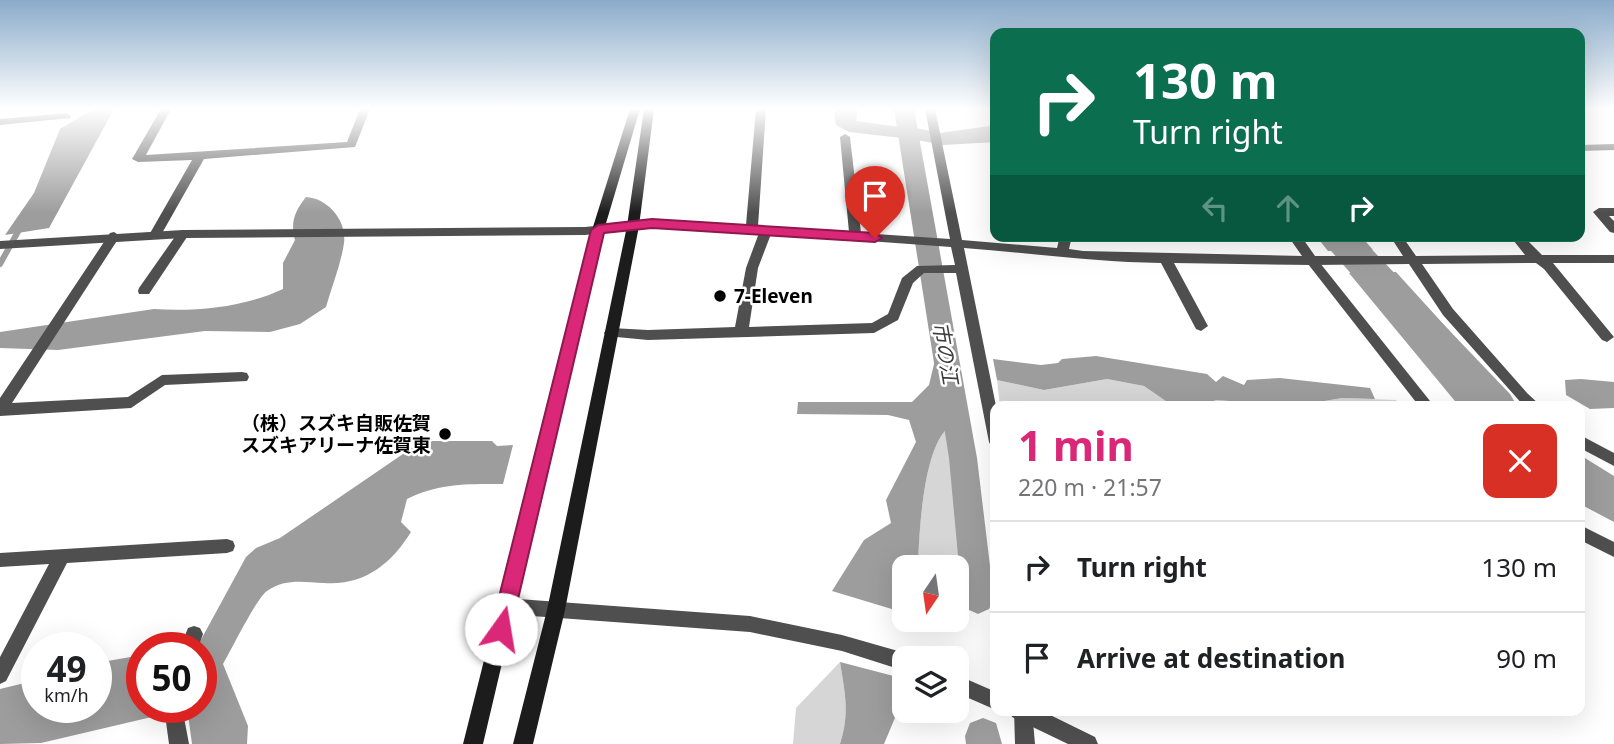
<!DOCTYPE html>
<meta charset="utf-8">
<style>
body{margin:0;font-family:"Noto Sans","Noto Sans JP",sans-serif;background:#f6f6f6;color:#202124;height:100vh;display:flex;flex-direction:column;font-size:26px;white-space:nowrap}
*{box-sizing:border-box;margin:0}
p{font-size:23px;color:#757577}
.icon{flex:none;width:38px;height:38px;fill:none;stroke:currentColor;stroke-width:2;stroke-linecap:round;stroke-linejoin:round}
.map{position:relative;flex:1;overflow:hidden}
.panel{position:absolute;left:990px;top:401px;width:595px;height:315px;display:flex;flex-direction:column;background:#fff;border-radius:14px;box-shadow:0 7px 28px #0002}
.panel>*{flex:none}
.guide{position:absolute;left:990px;top:28px;width:595px;height:214px;border-radius:14px;box-shadow:0 7px 28px #0002;background:#0b6e4f;color:#fff;overflow:hidden}
.needle{width:46px;rotate:193deg}
.fabs{position:absolute;left:892px;top:555px;display:grid;gap:14px}
.fabs a{display:grid;place-items:center;width:77px;height:77px;border-radius:14px;background:#fff;box-shadow:0 7px 28px #0002;font-size:35px}
.speed{position:absolute;left:21px;top:632px;display:flex;gap:14px;font-size:35px;font-weight:700;text-align:center}
.speed>*{display:grid;place-content:center;width:91px;height:91px;border-radius:50%;background:#fff;box-shadow:0 7px 28px #0002;line-height:1}
.speed small{font-size:18px;font-weight:400}
.speed .limit{border:10px solid #d22;background:#fff;color:#111}
.pin{position:absolute;display:grid;place-items:center;width:60px;height:60px;color:#fff;margin:-72px -30px;border-radius:50% 50% 50% 0;rotate:-45deg;box-shadow:0 0 7px #0007}
.pin .icon{rotate:45deg}
.me{position:absolute;width:77px;margin:-38px;rotate:13deg;stroke-linejoin:round;filter:drop-shadow(0 0 5px #0008)}
.turn{display:flex;align-items:center;gap:24px;height:147px;padding:0 28px;font-size:32px}
.turn .icon{width:91px;height:91px;stroke-width:2.5}
.turn b{display:block;font-size:49px;line-height:60px}
.lanes{display:flex;align-items:center;height:66px;padding:0 28px;background:#0003;justify-content:center;gap:35px;direction:ltr}
.lanes .off{opacity:.35}
.round{display:grid;place-items:center;flex:none;width:74px;height:74px;border-radius:14px;background:#f6f6f6}
.overview{display:flex;align-items:center;justify-content:space-between;height:119px;padding:0 28px}
h1{font-size:42px;font-weight:700;line-height:52px;color:#db2777}
ul{padding:0;list-style:none}
li{display:flex;align-items:center;gap:21px;height:91px;padding:0 28px;border-top:2px solid #e0e0e0}
li div{flex:1}
li b{display:block;font-size:26px}
li em{font-style:normal}
.map>svg:first-child{display:block}
.green{fill:#d6d6d6}
.water{fill:#9d9d9d}
.lines{fill:none;stroke-linecap:round;stroke-linejoin:round}
.stream{stroke:#9d9d9d;stroke-width:6}
.canal{fill:#9d9d9d;fill-rule:evenodd}
.river{fill:#9d9d9d;fill-rule:evenodd}
.minor{fill:#4f4f4f;fill-rule:evenodd}
.tertiary{fill:#4f4f4f;fill-rule:evenodd}
.secondary{fill:#1c1c1c;fill-rule:evenodd}
.route{fill:#db2777;stroke:#8e194d;stroke-width:2}
.poi-dot{fill:#000;stroke:#fff;stroke-width:2.5}
.labels{text-anchor:middle;stroke-width:5;stroke-linejoin:round;paint-order:stroke}
.poi-label{font-size:19px;font-weight:bold;fill:#000;stroke:#fff;text-anchor:start}
.water-label{font-size:21px;font-style:italic;fill:#3e3e3e;stroke:#fff}
</style>
<div class="map">
<svg width="1614" height="744" viewBox="0 0 1614 744">
<rect width="100%" height="100%" fill="#fff"/>
<g class="green">
<path d="M1107 379 1144 386 1173 406H1000L997 380 1044 390Z"/>
<path d="M1342 398 1396 400 1401 406H1204L1216 400 1295 406Z"/>
<path d="M949 427 959 485 963 604 957 614V567H918C919 534 923 447 949 427Z"/>
<path d="M840 662C845 694 850 713 840 744H793L796 708Z"/>
</g>
<g class="water">
<path d="M93 109H114L49 228 5 235 34 193 60 129Z"/>
<path d="M837 109H858L856 121 900 127 902 138 849 132 836 125 834 113Z"/>
<path d="M996 125V142L943 145 917 140 916 128 940 133Z"/>
<path d="M306 197C327 198 347 220 344 243 341 264 332 286 326 307L300 324 270 332 205 331 58 350 0 348V332L154 309C196 312 245 307 283 289V263L295 240C290 222 295 211 306 197Z"/>
<path d="M1316 236H1361L1373 250 1328 251Z"/>
<path d="M1396 272 1506 393 1518 406H1459L1349 273Z"/>
<path d="M1096 356 1207 374 1216 382 1223 376 1244 385 1247 380 1280 378 1370 388 1375 399 1342 398 1295 406 1216 400 1204 406H1173L1144 386 1107 379 1044 390 997 380 993 359 1041 365 1058 363 1062 359Z"/>
<path d="M935 360 949 427C923 447 919 534 918 567H905V613L832 591 864 540 891 523 886 500 916 442 909 420 888 415 797 414 798 402H912L929 385Z"/>
<path d="M1581 379 1614 382V408L1590 409 1566 395 1565 380Z"/>
<path d="M422 441H492L497 446 513 445 503 484C468 484 439 483 407 499L401 522 411 532C391 564 364 586 324 583 304 582 285 578 267 591 256 599 232 649 223 664L248 726 247 744H192L187 707H201V648L197 647 246 557 256 548 280 538Z"/>
<path d="M1580 455 1614 476V522L1580 504Z"/>
<path d="M142 655V707H158L156 716 41 743 0 744V689L37 680V707H96V663Z"/>
<path d="M840 662 905 679V694L884 744H840C850 713 845 694 840 662Z"/>
</g>
<g class="lines">
<path class="stream" d="M0 264 20 228"/>
<g class="canal">
<path d="M894 109H914L977 458 994 599 989 609 978 614 967 609 962 599 949 458Z"/>
<path d="M983 718 996 723 1002 744H966L965 736 970 723Z"/>
</g>
<path class="river" d="M1318 236H1359L1510 394 1517 406H1467Z"/>
<g class="minor">
<path d="M161 109H171L146 155 347 142 360 109H370L355 147 204 159 161 235 155 239 149 235 192 160 138 162 132 159Z"/>
<path d="M756 109H766L758 226 849 232 840 137 845 134 850 137 861 233 950 239 925 109H935L962 240 1057 248 1060 236H1072L1069 249 1083 251 1302 256 1288 236H1301L1315 256H1403L1390 236H1402L1416 256 1525 255 1510 236H1523L1542 255H1614V263H1553L1614 337 1607 342 1602 340 1544 269 1536 263 1422 264 1453 309 1527 393 1541 406H1524L1443 315 1409 264 1312 265 1174 263 1208 326 1201 331 1196 329 1161 263C1094 262 1030 253 964 248L996 406V448L991 446 989 442 956 273H924L913 283 898 320 874 333 648 340 606 336 604 333 606 330 611 328 648 330 735 327 746 268 759 233 651 228 633 230 627 226C640 215 724 224 746 225ZM771 234 951 247 955 265 917 266 902 278 888 314 872 323 749 327 758 268Z"/>
<path d="M66 113 71 116 70 118 0 125V119Z"/>
<path d="M1614 144V150L1580 151V145Z"/>
<path d="M1599 208H1614V216H1609L1614 221V233L1610 232 1593 212Z"/>
<path d="M183 230 189 234 149 294H139L138 291 139 288 179 231Z"/>
<path d="M114 232 120 236 12 403 128 397 162 375 242 372 247 373 249 377 247 381 165 385 131 408 0 416V398L110 233Z"/>
<path d="M1580 435 1614 453V466L1580 448Z"/>
<path d="M227 539 233 541 235 546 233 551 227 553 67 563 6 681 0 684V657L49 564 0 567V553Z"/>
<path d="M194 626 200 628 203 634 198 648H180L188 628Z"/>
<path d="M164 707H182L189 744H169Z"/>
<path d="M1014 710H1032L1035 744H1015Z"/>
</g>
<g class="tertiary">
<path d="M633 222 639 226 637 229 585 235 183 238 0 249V241L183 230 585 227Z"/>
<path d="M1312 257 1316 258 1434 406H1419L1308 264 1306 261Z"/>
<path d="M1580 525 1614 542V557L1580 540Z"/>
<path d="M506 598 750 616 842 635 905 653 912 658H905V671L842 651 750 632 506 614 500 612 497 606 500 600Z"/>
<path d="M957 675 996 692V710L957 693Z"/>
<path d="M1010 710H1040L1095 737 1098 744H1068L1012 717Z"/>
</g>
<g class="secondary">
<path d="M630 109H640L604 230 483 744H463L592 230Z"/>
<path d="M644 109H654L639 226 565 610 533 744H513L547 610 627 226Z"/>
</g>
</g>
<linearGradient id="sky" x2="0" y2="1"><stop stop-color="#8aabca"/><stop offset="0.51" stop-color="#fff"/><stop offset="1" stop-color="#fff" stop-opacity="0"/></linearGradient>
<rect width="1614" height="213" fill="url(#sky)"/>
<path class="route" d="M652 219 875 233 882 238 875 242 652 228 604 233 511 629 508 635 501 638 494 635 491 629 591 230 598 225Z"/>
<g class="poi-dot">
<circle cx="720" cy="296" r="7"/>
<circle cx="445" cy="434" r="7"/>
</g>
<g class="labels">
<g class="poi-label">
<text x="734" y="303">7-Eleven</text>
<text x="431" y="430" text-anchor="end">（株）スズキ自販佐賀<tspan x="431" dy="22">スズキアリーナ佐賀東</tspan></text>
</g>
<g class="water-label">
<text transform="translate(945 353) rotate(80)" y="7">市の江</text>
</g>
</g>
</svg>
<div class="fabs">
<a><svg class="needle" viewBox="-14 -14 28 28"><path d="M0-13l5 13h-10z" fill="#e53935"/><path d="M0 13l5-13h-10z" fill="#757577"/></svg></a>
<a><svg class="icon" aria-label="layers" viewBox="0 0 24 24"><path d="M12 4l9 5-9 5-9-5zM3 14l9 5 9-5"/></svg></a>
</div>
<div class="speed"><div>49<small>km/h</small></div><div class="limit">50</div></div>
<div class="pin" style="left:875px;top:238px;background:#d93025"><svg class="icon" aria-label="arrive" viewBox="0 0 24 24"><path d="M6 21V4h12l-3 4 3 4H6"/></svg></div>
<svg class="me" style="left:501px;top:629px" viewBox="-20 -20 40 40"><circle r="19" fill="#fff"/><path d="M0-13L10 11 0 6-10 11z" fill="#db2777"/></svg>
<div class="guide">
<div class="turn"><svg class="icon" aria-label="right" viewBox="0 0 24 24"><path d="M7 20v-9h11M14 6l5 5-5 5"/></svg><div><b>130 m</b>Turn right</div></div>
<div class="lanes"><svg class="icon off" aria-label="left" viewBox="0 0 24 24"><path d="M17 20v-9H6M10 6l-5 5 5 5"/></svg><svg class="icon off" aria-label="ahead" viewBox="0 0 24 24"><path d="M12 20V5M6 11l6-6 6 6"/></svg><svg class="icon" aria-label="right" viewBox="0 0 24 24"><path d="M7 20v-9h11M14 6l5 5-5 5"/></svg></div>
</div>
<section class="panel">
<div class="overview"><div><h1>1 min</h1><p>220 m · 21:57</p></div><a class="round" style="background:#d93025;color:#fff"><svg class="icon" aria-label="close" viewBox="0 0 24 24"><path d="M6 6l12 12M18 6L6 18"/></svg></a></div>
<ul>
<li><svg class="icon" aria-label="right" viewBox="0 0 24 24"><path d="M7 20v-9h11M14 6l5 5-5 5"/></svg><div><b>Turn right</b></div><em>130 m</em></li>
<li><svg class="icon" aria-label="arrive" viewBox="0 0 24 24"><path d="M6 21V4h12l-3 4 3 4H6"/></svg><div><b>Arrive at destination</b></div><em>90 m</em></li>
</ul>
</section>
</div>
